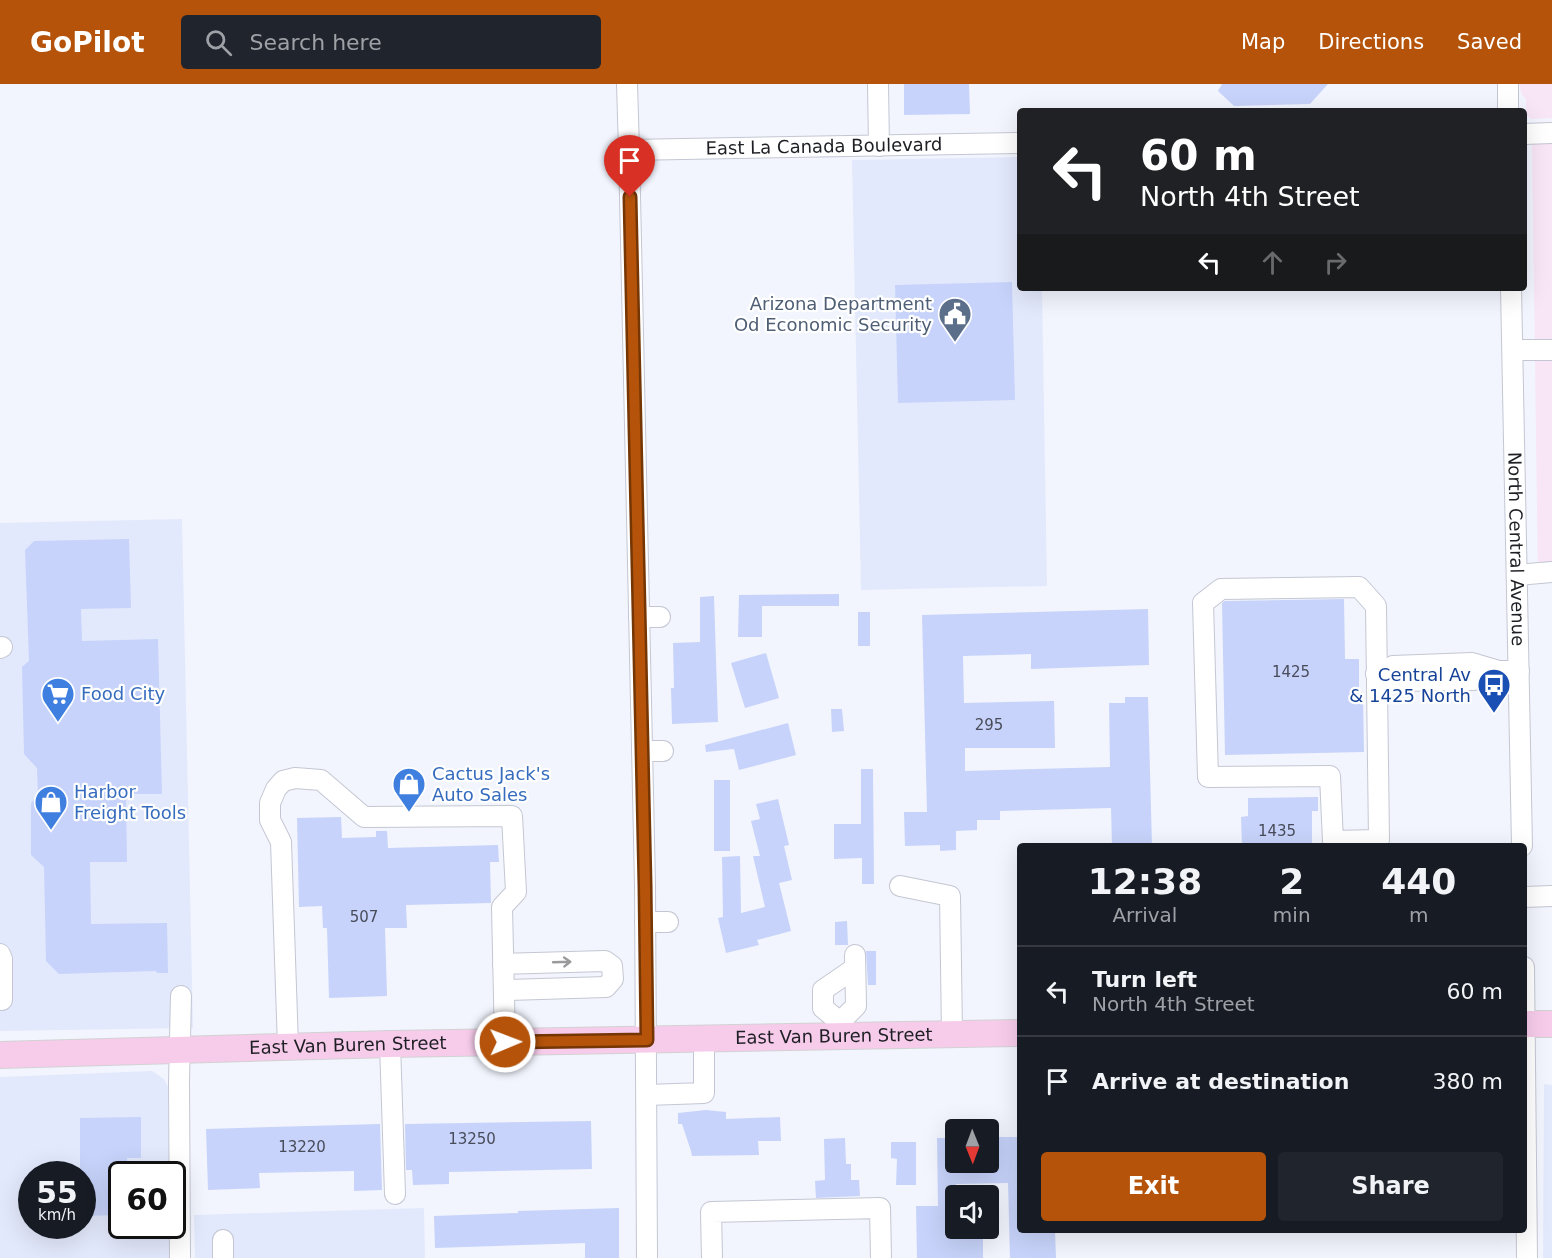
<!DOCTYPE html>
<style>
body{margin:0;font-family:"DejaVu Sans",sans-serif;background:#20242c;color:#f1f3f6;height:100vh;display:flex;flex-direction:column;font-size:22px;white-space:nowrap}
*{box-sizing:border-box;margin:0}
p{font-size:20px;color:#9ea1a6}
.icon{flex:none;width:33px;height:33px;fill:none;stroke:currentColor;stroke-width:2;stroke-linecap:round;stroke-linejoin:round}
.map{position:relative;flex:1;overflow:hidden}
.drawer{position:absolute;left:1017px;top:759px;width:510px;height:390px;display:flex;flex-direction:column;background:#171b24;border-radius:6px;box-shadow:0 6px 24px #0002}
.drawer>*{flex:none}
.hud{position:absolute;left:1017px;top:24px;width:510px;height:183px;border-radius:6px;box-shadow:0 6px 24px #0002;background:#202124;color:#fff;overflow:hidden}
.needle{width:39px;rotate:179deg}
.buttons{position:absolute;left:945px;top:1035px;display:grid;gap:12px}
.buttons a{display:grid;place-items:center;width:54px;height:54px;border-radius:6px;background:#171b24;box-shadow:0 6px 24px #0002;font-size:30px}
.speed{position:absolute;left:18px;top:1077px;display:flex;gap:12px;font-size:30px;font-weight:700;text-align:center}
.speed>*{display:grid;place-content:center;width:78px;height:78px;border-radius:50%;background:#171b24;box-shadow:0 6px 24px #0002;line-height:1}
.speed small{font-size:15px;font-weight:400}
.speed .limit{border:3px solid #111;border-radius:9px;background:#fff;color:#111}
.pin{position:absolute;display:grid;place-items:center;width:51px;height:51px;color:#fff;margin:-62px -26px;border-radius:50% 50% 50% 0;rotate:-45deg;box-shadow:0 0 6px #0007}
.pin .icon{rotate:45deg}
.me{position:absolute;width:66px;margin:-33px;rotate:89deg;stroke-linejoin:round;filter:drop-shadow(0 0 4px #0008)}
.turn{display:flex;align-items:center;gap:21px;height:126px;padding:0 24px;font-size:27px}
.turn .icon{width:78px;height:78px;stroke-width:2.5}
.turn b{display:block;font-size:42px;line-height:51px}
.lanes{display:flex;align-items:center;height:57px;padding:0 24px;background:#0003;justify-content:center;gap:30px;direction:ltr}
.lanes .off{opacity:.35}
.eta{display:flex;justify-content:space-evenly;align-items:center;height:102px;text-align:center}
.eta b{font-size:36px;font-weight:600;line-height:42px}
.primary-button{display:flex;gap:12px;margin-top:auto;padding:12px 24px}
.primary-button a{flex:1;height:69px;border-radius:6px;background:#b45309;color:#fff;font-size:24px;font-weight:600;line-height:69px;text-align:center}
.primary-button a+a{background:#20242c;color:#f1f3f6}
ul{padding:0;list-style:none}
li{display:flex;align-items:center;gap:18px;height:90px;padding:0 24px;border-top:2px solid #363941}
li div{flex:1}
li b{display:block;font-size:22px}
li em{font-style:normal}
header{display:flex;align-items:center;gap:36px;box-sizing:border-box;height:84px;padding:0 30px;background:#b45309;color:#fff}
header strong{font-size:28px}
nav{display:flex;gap:33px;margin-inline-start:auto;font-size:21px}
.search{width:420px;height:54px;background:#20242c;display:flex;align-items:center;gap:15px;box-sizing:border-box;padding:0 21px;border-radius:6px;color:#9ea1a6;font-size:22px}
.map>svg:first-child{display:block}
.built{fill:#e3e9fc;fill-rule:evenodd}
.education{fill:#f8e5f6}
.building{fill:#c7d3fa}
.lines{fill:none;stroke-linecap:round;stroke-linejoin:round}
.minor-casing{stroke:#c4c7d3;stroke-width:22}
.major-casing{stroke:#d2d2d3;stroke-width:28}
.minor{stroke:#fff;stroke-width:20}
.major{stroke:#f7cceb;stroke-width:26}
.oneway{stroke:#9a9a9c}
.route-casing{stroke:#753606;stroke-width:15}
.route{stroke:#b45309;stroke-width:10}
.labels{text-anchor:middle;stroke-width:4.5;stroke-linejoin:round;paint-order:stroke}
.number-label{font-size:15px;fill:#484c5a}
.street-label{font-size:18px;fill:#1e1f24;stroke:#fff}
.service-label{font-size:18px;fill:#4e5e75;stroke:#fff;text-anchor:end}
.transit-label{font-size:18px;fill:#164399;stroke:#fff;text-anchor:end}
.shop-label{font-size:18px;fill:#366cbe;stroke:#fff;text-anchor:start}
</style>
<header>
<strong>GoPilot</strong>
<div class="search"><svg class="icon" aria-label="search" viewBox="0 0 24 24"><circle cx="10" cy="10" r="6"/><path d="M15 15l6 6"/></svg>Search here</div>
<nav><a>Map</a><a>Directions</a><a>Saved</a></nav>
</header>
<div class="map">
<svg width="1552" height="1174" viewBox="0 0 1552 1174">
<rect width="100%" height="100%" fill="#f2f5fe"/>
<g class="built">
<path d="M1020 73V204H1042L1047 502 861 506 852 76Z"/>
<path d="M182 435 193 944 0 947V439Z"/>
<path d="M152 987 164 995 168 1003 169 1090H122V1142H170V1174H0V993ZM32 1090H82V1142H32Z"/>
<path d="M1544 1000 1552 1001V1174H1543Z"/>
<path d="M424 1124 425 1174H195L194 1131Z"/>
</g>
<g class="education">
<path d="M1520 0H1552V34L1532 35 1526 31V15L1521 9Z"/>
<path d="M1532 59H1552V495L1538 496Z"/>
</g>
<g class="building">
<path d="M904 0H969L970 30 904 31Z"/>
<path d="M1222 0H1328L1310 20 1234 22 1218 7Z"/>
<path d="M1012 198 1015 316 898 319 895 201Z"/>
<path d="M129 455 131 524 81 525 82 557 158 555 162 710H126L127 778H90L91 840 167 839 168 889H158L155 887 59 890 46 877 44 783 31 771V719L38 711 37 684 24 670 22 583 29 577 25 466 34 457Z"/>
<path d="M839 510V522H762V553H738L739 511Z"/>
<path d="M714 512 718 638 672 640 671 604H674L673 559 700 558V513Z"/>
<path d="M1344 515 1345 575H1359V613H1363L1364 668 1225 671 1222 519 1225 517Z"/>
<path d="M1148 525 1149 581 1031 585V570L963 572 964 619 1054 617 1055 664H965V687L1110 683 1109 619H1125V613H1148L1152 762H1112L1111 724 1000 727V736H977V746L956 747V766L940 767V761L905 762 904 728H927L922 531Z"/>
<rect x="858" y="528" width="12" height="34"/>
<path d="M766 569 779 614 745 624 731 579Z"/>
<path d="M831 625H842L844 647 832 648Z"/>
<path d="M788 639 796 671 739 686 734 665 706 668 705 661Z"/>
<path d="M861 685H873L874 800H862V774L834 775V740H861Z"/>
<rect x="714" y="696" width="16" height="71"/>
<path d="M1318 713V727H1312V762H1242L1241 733 1248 732V714Z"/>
<path d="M778 715 789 761 784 762 792 796 779 799 791 847 757 856 759 861 726 869 718 834 723 833 722 773 740 772 741 829 765 823 753 772H760L751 737 760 735 756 720Z"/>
<path d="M341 733 342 754 376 753V747H387L388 764 498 761 499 778H490L491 819 406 821 407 844H385L387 912 329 914 327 844H323L322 822 299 823 297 734Z"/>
<path d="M847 837 848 861H835V838Z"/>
<path d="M866 867H876V901H868Z"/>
<path d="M706 1026 726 1028V1035L780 1033 781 1057H758L759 1071 692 1072 691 1067 682 1040H678V1029Z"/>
<path d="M141 1033V1074H127L128 1090H122V1131L82 1132V1090H80V1034Z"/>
<path d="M591 1037 592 1085 449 1088V1100L413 1101 412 1086H406L405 1040Z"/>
<path d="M380 1040 382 1106 354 1107V1087L259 1089 260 1104 208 1106 206 1045Z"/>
<path d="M988 1053H1020V1146H1055L1056 1174H1010L1008 1099 956 1100V1144H983V1174H917L916 1122H938L937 1054H956V1078H988Z"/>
<path d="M845 1054 846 1080H851V1096H859L860 1112 816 1114 815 1097 825 1096 824 1055Z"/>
<path d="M891 1058H916V1101H896L897 1075 891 1074Z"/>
<path d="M619 1124V1174H585V1159L435 1164 434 1132 518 1129V1127Z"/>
</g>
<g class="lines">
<g class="minor-casing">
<g id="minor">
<path d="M627 0 629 66 645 801 647 1174"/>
<path d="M878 0 879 62"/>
<path d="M1508 0V27"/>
<path d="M1524 50 1552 49"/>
<path id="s1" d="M629 66 1020 59"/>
<path id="s2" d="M1511 204 1522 762"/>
<path d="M1513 266H1552"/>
<path d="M1517 491 1552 488"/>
<path d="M1359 503 1376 522 1379 756 1333 757 1330 692 1208 693 1203 519 1221 505Z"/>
<path d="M639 533H660"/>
<path d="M0 564 2 563"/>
<path d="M1499 587 1473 596 1393 597 1376 590 1393 582 1472 579 1499 587H1519"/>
<path d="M642 667H663"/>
<path d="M900 802 950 812 952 950"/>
<path d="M1524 813 1552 812"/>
<path d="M645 838H668"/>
<path d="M0 870 2 875V916"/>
<path d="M855 871 856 922 840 938 823 924V906L855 884"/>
<path d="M503 880 605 877 612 882 613 895 606 903 504 906"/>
<path d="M1524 883 1527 1174"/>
<path d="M390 960 395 1110"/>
<path d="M288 962 281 758 270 736V719L276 705 283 697 295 694 321 696 364 733 512 732 516 808 502 823 505 958"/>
<path d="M647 1011 704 1009V955"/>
<path d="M223 1156V1174"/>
<path d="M180 1174 179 998 181 912"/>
<path d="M712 1174 711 1128 880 1124 881 1174"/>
</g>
</g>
<g class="major-casing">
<g id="major">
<path d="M1524 940H1552"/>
<path id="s3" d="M0 971 390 960 1020 949"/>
</g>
</g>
<use href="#minor" class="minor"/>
<use href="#major" class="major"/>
</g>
<defs><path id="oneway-shaft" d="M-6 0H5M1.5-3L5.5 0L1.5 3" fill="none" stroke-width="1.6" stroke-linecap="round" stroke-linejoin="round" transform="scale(1.5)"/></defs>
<use class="oneway" href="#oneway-shaft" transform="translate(562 878) rotate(-2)"/>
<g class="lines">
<g class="route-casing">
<path id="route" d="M505 958 647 956 645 801 630 113"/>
</g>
<use href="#route" class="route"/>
</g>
<defs>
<g id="civic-pin" transform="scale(1.725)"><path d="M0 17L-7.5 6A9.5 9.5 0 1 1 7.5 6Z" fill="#5c6f8a" stroke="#fff"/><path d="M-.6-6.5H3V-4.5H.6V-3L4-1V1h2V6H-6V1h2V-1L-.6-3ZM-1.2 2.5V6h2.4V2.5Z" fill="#fff"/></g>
<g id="bus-pin" transform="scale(1.725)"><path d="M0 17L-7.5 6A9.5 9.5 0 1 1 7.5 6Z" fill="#1a4fb4" stroke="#fff"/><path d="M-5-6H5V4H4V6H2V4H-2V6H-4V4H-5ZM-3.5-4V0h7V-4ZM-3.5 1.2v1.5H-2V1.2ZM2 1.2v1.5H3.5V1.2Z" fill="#fff"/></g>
<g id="supermarket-pin" transform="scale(1.725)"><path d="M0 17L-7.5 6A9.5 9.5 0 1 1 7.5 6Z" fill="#3f7fe0" stroke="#fff"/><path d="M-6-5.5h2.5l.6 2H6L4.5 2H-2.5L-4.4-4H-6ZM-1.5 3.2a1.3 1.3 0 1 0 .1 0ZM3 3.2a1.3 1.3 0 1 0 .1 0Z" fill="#fff"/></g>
<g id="shop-pin" transform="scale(1.725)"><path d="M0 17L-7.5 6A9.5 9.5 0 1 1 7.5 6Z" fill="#3f7fe0" stroke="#fff"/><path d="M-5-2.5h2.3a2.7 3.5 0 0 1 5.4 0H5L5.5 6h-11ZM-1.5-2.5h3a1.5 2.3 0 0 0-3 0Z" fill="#fff"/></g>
</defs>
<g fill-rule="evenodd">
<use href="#civic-pin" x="955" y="230"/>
<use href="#bus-pin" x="1494" y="601"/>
<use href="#supermarket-pin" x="58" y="610"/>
<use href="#shop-pin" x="409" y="700"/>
<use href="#shop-pin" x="51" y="718"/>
</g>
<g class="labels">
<g class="number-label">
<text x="1291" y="593">1425</text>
<text x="989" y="646">295</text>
<text x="1277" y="752">1435</text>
<text x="364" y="838">507</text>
<text x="472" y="1060">13250</text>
<text x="302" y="1068">13220</text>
</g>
<g class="street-label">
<text dy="6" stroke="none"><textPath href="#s1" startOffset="195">East La Canada Boulevard</textPath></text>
<text dy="6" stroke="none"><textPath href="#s2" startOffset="261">North Central Avenue</textPath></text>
<text dy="6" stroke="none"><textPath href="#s3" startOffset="834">East Van Buren Street</textPath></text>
<text dy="6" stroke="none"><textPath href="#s3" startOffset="348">East Van Buren Street</textPath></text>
</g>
<g class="service-label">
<text x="932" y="226">Arizona Department<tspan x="932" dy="21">Od Economic Security</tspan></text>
</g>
<g class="transit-label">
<text x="1471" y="597">Central Av<tspan x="1471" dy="21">&amp; 1425 North</tspan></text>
</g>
<g class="shop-label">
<text x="81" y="616">Food City</text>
<text x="432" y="696">Cactus Jack's<tspan x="432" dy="21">Auto Sales</tspan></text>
<text x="74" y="714">Harbor<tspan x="74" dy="21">Freight Tools</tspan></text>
</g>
</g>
</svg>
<div class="buttons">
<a><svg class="needle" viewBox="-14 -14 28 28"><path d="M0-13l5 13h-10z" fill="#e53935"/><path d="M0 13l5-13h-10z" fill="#9ea1a6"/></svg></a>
<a><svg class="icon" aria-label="sound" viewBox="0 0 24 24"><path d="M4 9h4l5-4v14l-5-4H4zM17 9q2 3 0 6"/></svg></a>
</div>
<div class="speed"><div>55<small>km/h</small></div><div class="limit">60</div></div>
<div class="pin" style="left:630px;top:113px;background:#d93025"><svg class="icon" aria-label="arrive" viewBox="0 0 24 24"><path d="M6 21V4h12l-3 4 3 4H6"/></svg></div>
<svg class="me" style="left:505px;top:958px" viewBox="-20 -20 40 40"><circle r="17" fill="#b45309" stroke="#fff" stroke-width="3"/><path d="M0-11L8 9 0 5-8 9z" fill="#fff"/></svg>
<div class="hud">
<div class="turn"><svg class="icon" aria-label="left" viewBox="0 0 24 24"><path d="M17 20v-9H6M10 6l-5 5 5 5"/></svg><div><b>60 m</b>North 4th Street</div></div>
<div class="lanes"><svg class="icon" aria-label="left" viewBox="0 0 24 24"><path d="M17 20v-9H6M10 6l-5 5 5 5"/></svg><svg class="icon off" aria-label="ahead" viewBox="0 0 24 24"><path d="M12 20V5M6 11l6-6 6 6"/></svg><svg class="icon off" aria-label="right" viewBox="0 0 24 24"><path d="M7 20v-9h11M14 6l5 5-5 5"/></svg></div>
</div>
<section class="drawer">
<div class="eta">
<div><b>12:38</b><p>Arrival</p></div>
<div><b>2</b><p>min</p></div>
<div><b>440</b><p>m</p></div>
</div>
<ul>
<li><svg class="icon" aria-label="left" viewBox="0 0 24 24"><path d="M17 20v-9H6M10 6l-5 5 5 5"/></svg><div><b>Turn left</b><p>North 4th Street</p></div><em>60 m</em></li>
<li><svg class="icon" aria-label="arrive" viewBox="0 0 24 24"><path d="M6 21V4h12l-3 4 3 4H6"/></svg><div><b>Arrive at destination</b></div><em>380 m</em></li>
</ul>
<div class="primary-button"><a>Exit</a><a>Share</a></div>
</section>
</div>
